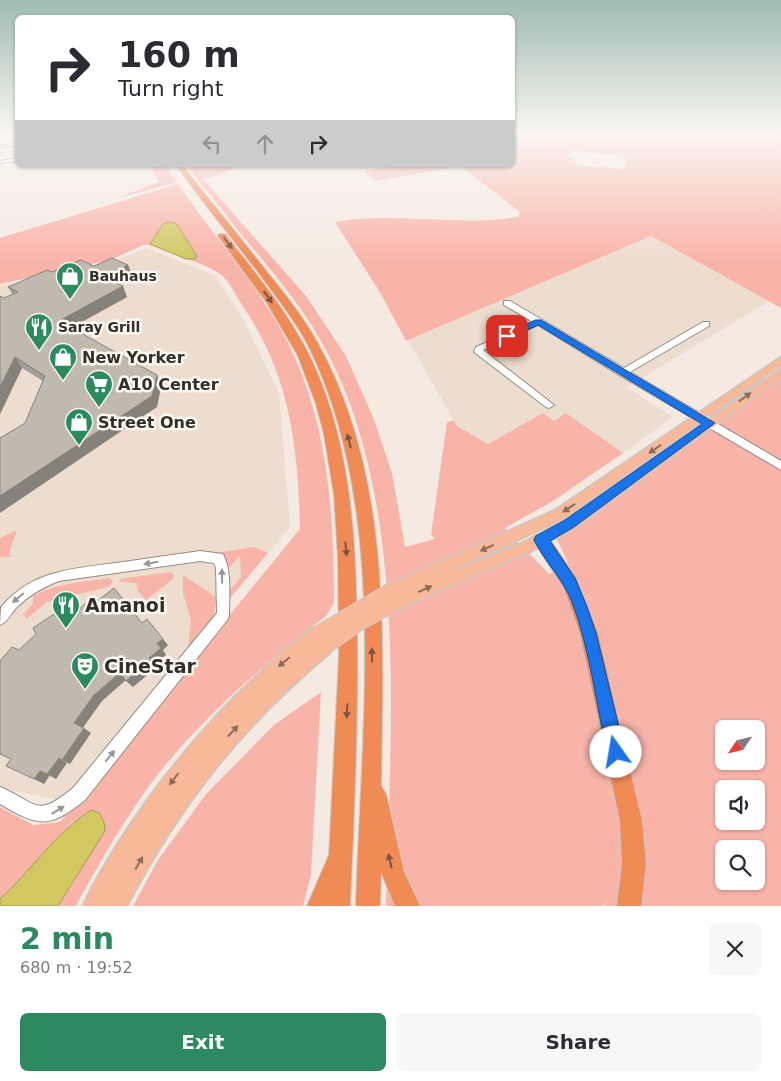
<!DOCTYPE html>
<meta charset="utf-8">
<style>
body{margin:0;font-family:"DejaVu Sans",sans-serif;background:#f7f7f7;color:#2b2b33;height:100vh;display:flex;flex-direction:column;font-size:19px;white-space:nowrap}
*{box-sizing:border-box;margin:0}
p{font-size:16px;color:#7c7c81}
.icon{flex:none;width:28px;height:28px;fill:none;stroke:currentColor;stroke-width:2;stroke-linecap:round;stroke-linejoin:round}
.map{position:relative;height:906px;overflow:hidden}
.details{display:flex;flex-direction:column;background:#fff;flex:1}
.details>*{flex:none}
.top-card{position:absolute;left:15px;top:15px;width:500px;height:152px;border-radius:8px;box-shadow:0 1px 4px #0004;background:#fff;color:#2b2b33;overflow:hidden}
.needle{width:32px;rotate:235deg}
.buttons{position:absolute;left:715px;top:720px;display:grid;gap:10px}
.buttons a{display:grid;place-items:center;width:50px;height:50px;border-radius:8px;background:#fff;box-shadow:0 1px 4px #0004;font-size:25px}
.pin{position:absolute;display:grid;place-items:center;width:42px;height:42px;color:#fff;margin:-21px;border-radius:10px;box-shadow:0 2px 8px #0006}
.me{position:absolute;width:55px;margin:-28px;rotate:347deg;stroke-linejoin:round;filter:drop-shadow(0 0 4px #0008)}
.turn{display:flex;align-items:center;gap:18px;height:105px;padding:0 20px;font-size:22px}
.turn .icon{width:65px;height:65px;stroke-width:2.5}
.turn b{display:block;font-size:35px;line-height:42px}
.lanes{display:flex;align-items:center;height:48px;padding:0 20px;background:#0003;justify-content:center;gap:25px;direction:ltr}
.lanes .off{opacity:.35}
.round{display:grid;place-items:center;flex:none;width:52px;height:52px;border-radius:8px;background:#f7f7f7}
.overview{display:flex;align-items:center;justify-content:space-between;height:85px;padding:0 20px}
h1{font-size:30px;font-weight:700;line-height:38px;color:#2c8960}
.button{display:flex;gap:10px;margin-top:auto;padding:10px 20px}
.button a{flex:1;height:58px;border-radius:8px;background:#2c8960;color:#fff;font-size:20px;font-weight:700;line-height:58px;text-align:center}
.button a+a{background:#f7f7f7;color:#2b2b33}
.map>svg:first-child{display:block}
.built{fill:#edddcf}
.green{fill:#f9b4aa;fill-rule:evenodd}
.water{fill:#d1c862;stroke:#a19a52}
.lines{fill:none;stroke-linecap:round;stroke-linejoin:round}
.minor-casing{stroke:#948c83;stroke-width:2}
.major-casing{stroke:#cac9c8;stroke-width:3}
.highway-casing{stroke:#cac9c8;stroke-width:2}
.minor{fill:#fff;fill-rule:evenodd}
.major{fill:#f7b999;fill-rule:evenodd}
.highway{fill:#f18b55;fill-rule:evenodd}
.major-bridge-casing{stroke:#cac9c8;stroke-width:18;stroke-linecap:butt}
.major-bridge{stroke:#f7b999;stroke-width:16}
.wall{fill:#a49f96}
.shaded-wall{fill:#86827a}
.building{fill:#bfb9ae;stroke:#86827a}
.oneway{fill:#7e543c}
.oneway2{fill:#8b6d5c}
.oneway3{fill:#989795}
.route{fill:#1a73e8;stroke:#114b97}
.labels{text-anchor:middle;stroke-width:5;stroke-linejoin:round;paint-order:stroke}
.far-poi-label{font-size:14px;font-weight:bold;fill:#322f2b;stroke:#fef8f2;text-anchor:start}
.poi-label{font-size:16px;font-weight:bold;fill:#322f2b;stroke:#fef8f2;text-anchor:start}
.near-poi-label{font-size:19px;font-weight:bold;fill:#322f2b;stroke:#fef8f2;text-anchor:start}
</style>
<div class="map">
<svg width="781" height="906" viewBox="0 0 781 906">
<rect width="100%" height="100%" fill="#f4eae1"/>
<g class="built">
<path d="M651 236 769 301 627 387 673 417 623 453 566 413 553 421 543 413 488 444 457 426 408 340Z"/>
<path d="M146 248 215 275 244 321 279 393 290 527 214 618 74 803 0 788V286L113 262Z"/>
</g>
<g class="green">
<path d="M513 134H781V308L651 236 406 341 381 294 335 222C395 211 458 227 518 217L520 212 460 166 376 181 364 171 400 165H512ZM572 151 618 155 623 156 626 162 622 169 576 165 575 160 566 157Z"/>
<path d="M149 165H164L177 182 115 199 159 182Z"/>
<path d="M186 165H241L222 174 203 179 306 296 346 356 373 417 392 473 405 547 435 539 431 535 447 422 454 420 457 426 488 444 543 413 554 421 566 413 623 453 553 501 505 528 549 574 568 563 557 539 781 377V906H604L608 901 602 906H386C390 733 410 507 326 350 304 308 272 271 241 234 223 211 205 188 186 165ZM724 729H756V761H724ZM724 789H756V821H724ZM724 849H756V881H724Z"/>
<path d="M178 184C213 235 256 283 285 337 328 419 334 512 334 603L326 616C266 662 205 715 158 774 127 815 100 861 76 906H58L76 879 74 821C48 846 27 875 0 899V807L33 825 60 822 300 529C298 447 290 374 242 305 236 296 229 280 220 274 200 261 172 254 149 245H143L110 260 0 284V238ZM169 222 176 223 197 257 186 259 152 245 150 243 163 224Z"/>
<path d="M17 530 9 553 11 557H0V538Z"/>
<path d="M254 547 268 553 226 603 230 590 241 577 240 556 228 569 224 556 214 553Z"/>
<path d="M170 572 174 575 173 579 146 600 138 591 136 583 119 582 120 579Z"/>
<path d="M183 575 216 597 214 618 188 650 191 620 183 593Z"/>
<path d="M110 578 113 582 108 587 47 602 26 619 24 615 33 603V596C56 583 84 582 110 578Z"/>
<path d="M321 692 311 874 303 906H133L158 860 206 794 274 725Z"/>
</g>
<g class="water">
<path d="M169 222 176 223 197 256 195 259H186L150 244 163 224Z"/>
<path d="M91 810 99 813 104 822 105 831 58 906H0V899C32 870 54 834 91 810Z"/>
</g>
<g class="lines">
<g class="minor-casing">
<g id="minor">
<path d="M18 143V145L0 148V146Z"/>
<path d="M18 158V161L0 163V161Z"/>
<path d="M504 301H510L624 368 703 322H709V326L630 372 781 461V470L619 375 538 325 483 350 554 405 549 408 546 407 474 352 476 347 533 322 504 305Z"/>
<path d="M200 551 223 554C232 572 229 595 229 615L228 619 85 800C49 829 39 827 0 804V787C38 803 35 819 73 788L217 613 216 568 214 563 200 561 59 581C43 587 28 596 16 608 11 614 7 622 0 625L1 607C33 570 71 569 116 563 144 559 172 555 200 551Z"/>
</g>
</g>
<g class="major-casing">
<g id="major">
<path d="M781 357V365L565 518 438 577 520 544 565 520 781 369V377L575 528 530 552 407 604 401 606 395 604 393 599 395 596 390 594 387 589 390 584 555 510Z"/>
<path d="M322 624 328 626 330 632 326 639 330 641 332 647 330 653C243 725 179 806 127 906H83C92 884 106 863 118 843 161 776 211 716 270 663 285 650 303 631 322 624Z"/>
</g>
</g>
<g class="highway-casing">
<g id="highway">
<path d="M176 165H182C210 201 239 236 267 272 285 294 303 317 317 342 392 476 383 638 381 786L386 794 404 872 420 906H395L381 872 380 906H356C361 726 390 510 308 345 295 320 277 298 261 276 233 239 203 203 176 165Z"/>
<path d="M219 234H225C255 273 287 311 309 355 352 442 356 543 357 637 358 727 354 816 350 906H307L329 855 339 656 338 558 334 495 324 434 316 404 298 356 267 303 218 236Z"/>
<path d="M541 533 547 535 576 578 598 633 642 821 646 864 641 906H617L622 864 620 821 580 633 564 588 533 540 535 535Z"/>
</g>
</g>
<use href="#minor" class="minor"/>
<use href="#major" class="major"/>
<use href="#highway" class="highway"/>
<g class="major-bridge-casing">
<g id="major-bridge">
<path d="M322 632 395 589"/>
<path d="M324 647 359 622 401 599"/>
</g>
</g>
<use href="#major-bridge" class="major-bridge"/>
</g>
<path class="wall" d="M128 265 132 275 116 283 127 297 71 328 161 386 157 407 25 423 43 381 22 368 0 414V296L4 298 13 295 8 287 52 272 94 266Z"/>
<g class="shaded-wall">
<path d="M128 265 132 275 107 287 103 277Z"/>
<path d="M123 286 127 297 65 331 59 321Z"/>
<path d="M15 357 22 368 0 414V387Z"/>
<path d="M157 375 161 386 157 407 0 513V496Z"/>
<path d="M163 639 168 645 163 650 166 655 155 664 149 658 157 643Z"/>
<path d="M151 660 157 667 133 687 126 681Z"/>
<path d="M120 673 127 679 102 701 82 729 74 723 94 695Z"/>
<path d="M84 728 91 733 70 764 62 760Z"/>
<path d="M59 758 67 763 56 779 47 774Z"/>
<path d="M40 771 50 775 44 784 34 779Z"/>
</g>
<g class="building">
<path d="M112 258 128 265 103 277 123 286 59 321 157 375 152 396 0 496V438L25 423 45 376 15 357 0 387V296L4 298 18 292 8 287 47 270 52 272 81 260 94 266Z"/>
<path d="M114 588 142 623 147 619 163 639 157 643 161 648 149 658 151 660 126 681 120 673 94 695 74 723 84 728 62 760 59 758 47 774 40 771 34 779 6 766 11 759 0 754V661L12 647 19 650 36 634 33 628 66 606 73 615 92 597 96 602Z"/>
</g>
<defs><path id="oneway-solid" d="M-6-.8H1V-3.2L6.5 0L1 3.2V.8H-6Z" transform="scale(1.25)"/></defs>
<g class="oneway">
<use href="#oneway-solid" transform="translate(228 243) rotate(54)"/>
<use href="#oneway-solid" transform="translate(268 297) rotate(55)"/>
<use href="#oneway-solid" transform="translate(349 441) rotate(-104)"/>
<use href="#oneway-solid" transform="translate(346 549) rotate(85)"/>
<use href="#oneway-solid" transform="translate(372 655) rotate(-91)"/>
<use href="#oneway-solid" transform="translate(347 711) rotate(93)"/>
<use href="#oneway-solid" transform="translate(390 861) rotate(-103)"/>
</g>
<g class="oneway2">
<use href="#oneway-solid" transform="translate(745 397) rotate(-36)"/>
<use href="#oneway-solid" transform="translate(655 449) rotate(145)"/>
<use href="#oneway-solid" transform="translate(569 508) rotate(146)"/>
<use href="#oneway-solid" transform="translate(487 548) rotate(156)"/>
<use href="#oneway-solid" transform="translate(425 589) rotate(-24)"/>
<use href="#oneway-solid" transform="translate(284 662) rotate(141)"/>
<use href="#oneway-solid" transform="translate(233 731) rotate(-47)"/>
<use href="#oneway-solid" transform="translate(174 779) rotate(127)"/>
<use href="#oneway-solid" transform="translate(139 863) rotate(-60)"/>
</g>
<g class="oneway3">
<use href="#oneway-solid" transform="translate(151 563) rotate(171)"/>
<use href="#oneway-solid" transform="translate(222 576) rotate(-91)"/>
<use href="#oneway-solid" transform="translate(18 598) rotate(139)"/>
<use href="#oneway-solid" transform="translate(110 756) rotate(-51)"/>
<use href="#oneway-solid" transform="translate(58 810) rotate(-31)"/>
</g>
<linearGradient id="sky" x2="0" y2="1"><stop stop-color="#9fbcb2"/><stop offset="0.51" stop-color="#faf6f2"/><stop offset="1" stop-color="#faf6f2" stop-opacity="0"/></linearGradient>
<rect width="781" height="261" fill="url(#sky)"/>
<path class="route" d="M535 320H541L715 423 574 527 550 541 575 578 586 604 596 633 625 752 622 759 616 761 610 759 607 752C596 703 590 650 572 602 563 579 545 562 534 540L536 536 565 520 702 424 538 325 510 338 503 336Z"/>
<defs>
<g id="shop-pin" transform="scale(1.4375)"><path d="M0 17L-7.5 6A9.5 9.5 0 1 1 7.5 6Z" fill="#2c8960" stroke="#fef8f2"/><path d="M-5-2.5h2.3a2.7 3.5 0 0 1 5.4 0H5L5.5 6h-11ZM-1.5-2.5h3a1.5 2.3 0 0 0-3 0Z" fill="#fff"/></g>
<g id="restaurant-pin" transform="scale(1.4375)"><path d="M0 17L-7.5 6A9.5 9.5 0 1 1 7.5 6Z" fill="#2c8960" stroke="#fef8f2"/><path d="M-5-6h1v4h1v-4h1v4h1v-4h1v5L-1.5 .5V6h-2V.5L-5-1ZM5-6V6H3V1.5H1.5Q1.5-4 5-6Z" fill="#fff"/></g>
<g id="supermarket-pin" transform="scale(1.4375)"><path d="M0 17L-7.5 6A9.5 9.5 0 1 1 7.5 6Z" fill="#2c8960" stroke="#fef8f2"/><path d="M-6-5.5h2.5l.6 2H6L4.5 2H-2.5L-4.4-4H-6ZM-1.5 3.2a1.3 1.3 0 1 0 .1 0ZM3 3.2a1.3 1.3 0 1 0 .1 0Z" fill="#fff"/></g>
<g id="theatre-pin" transform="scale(1.4375)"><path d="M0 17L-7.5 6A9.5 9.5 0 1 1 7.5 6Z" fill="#2c8960" stroke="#fef8f2"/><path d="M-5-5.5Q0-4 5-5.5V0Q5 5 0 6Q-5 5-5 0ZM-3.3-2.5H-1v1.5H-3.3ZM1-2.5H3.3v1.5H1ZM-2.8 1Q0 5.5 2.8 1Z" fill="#fff"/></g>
</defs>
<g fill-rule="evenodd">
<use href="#shop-pin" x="70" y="276"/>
<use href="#restaurant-pin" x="39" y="327"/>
<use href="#shop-pin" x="63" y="357"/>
<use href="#supermarket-pin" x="99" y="384"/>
<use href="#shop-pin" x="79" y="422"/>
<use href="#restaurant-pin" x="66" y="605"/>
<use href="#theatre-pin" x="85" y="666"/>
</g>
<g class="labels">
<g class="far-poi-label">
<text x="89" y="281">Bauhaus</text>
<text x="58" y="332">Saray Grill</text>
</g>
<g class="poi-label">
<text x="82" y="363">New Yorker</text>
<text x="118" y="390">A10 Center</text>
<text x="98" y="428">Street One</text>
</g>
<g class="near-poi-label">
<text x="85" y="612">Amanoi</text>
<text x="104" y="673">CineStar</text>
</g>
</g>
</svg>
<div class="buttons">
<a><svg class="needle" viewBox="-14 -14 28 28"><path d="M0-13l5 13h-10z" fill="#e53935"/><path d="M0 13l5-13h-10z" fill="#7c7c81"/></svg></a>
<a><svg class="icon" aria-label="sound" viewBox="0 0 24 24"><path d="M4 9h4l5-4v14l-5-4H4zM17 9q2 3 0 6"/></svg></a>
<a><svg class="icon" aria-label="search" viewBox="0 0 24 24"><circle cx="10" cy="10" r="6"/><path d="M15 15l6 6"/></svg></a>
</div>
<div class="pin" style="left:507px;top:336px;background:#d93025"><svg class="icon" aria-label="arrive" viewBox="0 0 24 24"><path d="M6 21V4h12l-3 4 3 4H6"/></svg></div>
<svg class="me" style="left:616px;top:752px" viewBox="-20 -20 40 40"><circle r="19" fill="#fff"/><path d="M0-13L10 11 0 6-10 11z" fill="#1a73e8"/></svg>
<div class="top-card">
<div class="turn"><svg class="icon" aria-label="right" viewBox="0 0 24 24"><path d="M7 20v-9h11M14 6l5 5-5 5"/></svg><div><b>160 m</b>Turn right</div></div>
<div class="lanes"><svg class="icon off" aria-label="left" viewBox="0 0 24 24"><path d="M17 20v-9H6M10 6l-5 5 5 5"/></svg><svg class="icon off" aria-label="ahead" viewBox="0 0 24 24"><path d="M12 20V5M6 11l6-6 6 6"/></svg><svg class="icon" aria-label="right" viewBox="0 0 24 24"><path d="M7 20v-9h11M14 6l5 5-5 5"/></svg></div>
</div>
</div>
<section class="details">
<div class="overview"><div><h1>2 min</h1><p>680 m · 19:52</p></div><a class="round"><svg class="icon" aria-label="close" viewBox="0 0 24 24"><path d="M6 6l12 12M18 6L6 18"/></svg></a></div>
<div class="button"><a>Exit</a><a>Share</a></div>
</section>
